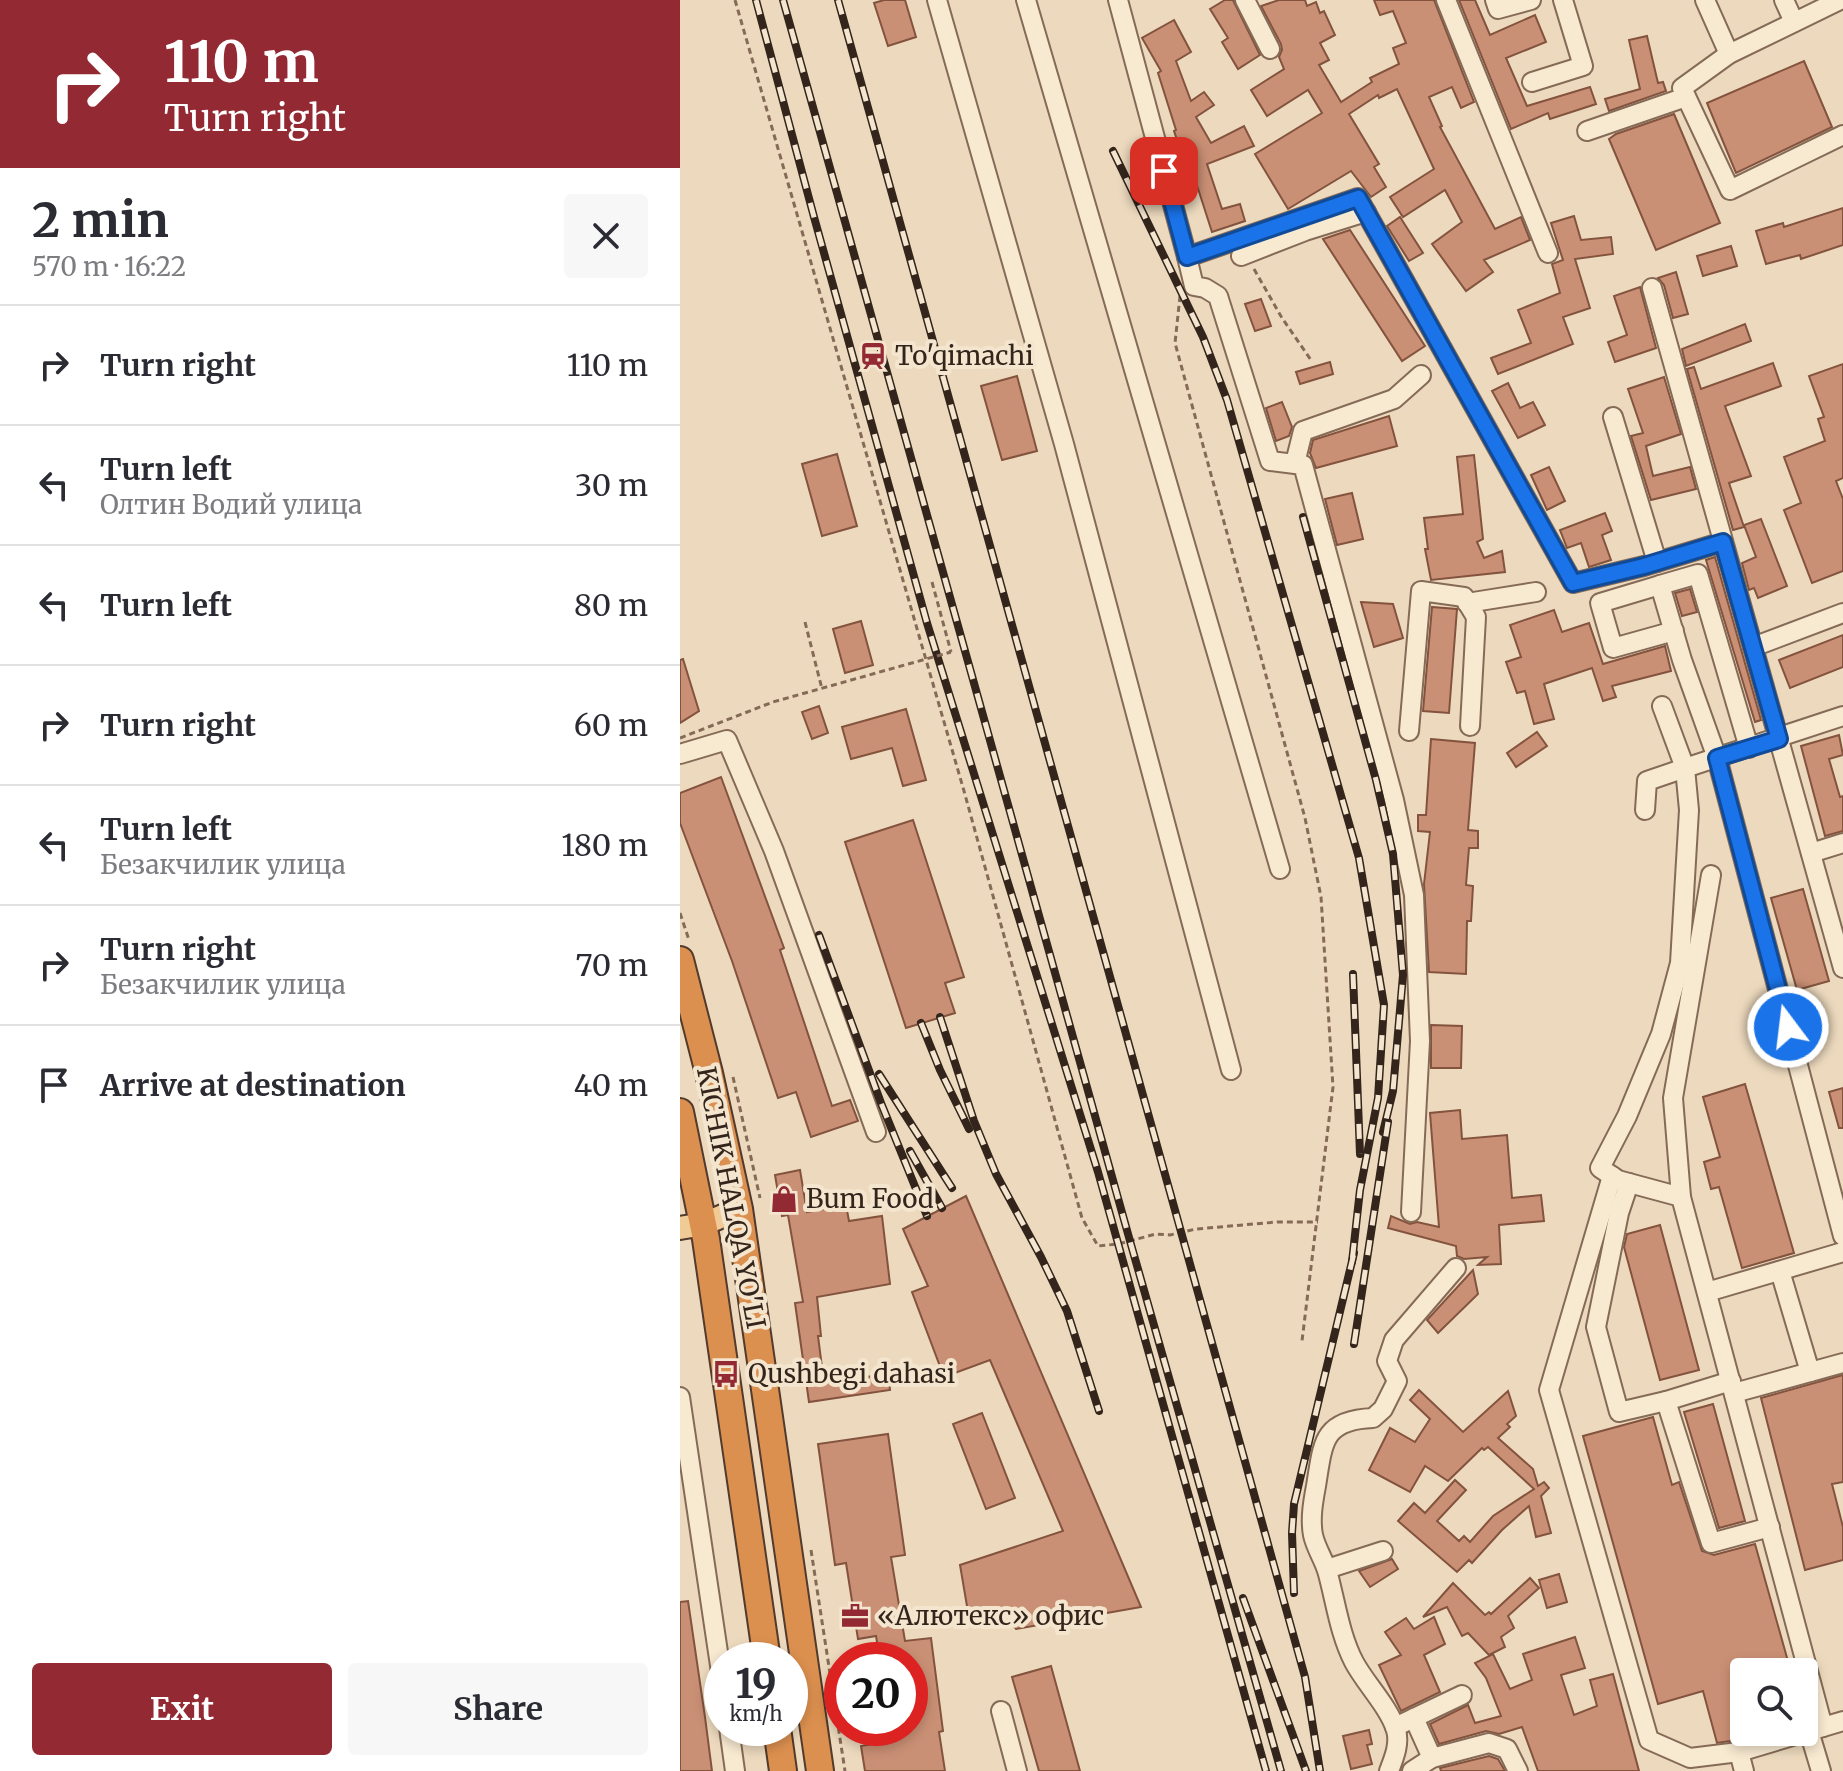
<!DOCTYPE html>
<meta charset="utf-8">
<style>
body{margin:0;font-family:Merriweather,serif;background:#f7f7f7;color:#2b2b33;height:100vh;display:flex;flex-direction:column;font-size:30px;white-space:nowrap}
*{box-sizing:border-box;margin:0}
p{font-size:26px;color:#7c7c81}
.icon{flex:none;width:44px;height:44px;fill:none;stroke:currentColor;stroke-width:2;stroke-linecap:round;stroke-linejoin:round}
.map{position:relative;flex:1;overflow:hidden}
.side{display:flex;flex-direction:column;background:#fff;width:680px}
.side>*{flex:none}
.top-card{background:#922933;color:#fff;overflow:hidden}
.controls{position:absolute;left:1050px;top:1658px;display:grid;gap:16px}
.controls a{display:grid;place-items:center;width:88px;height:88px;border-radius:8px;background:#fff;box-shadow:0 4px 12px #0003;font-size:40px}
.speed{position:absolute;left:24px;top:1642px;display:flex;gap:16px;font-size:40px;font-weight:700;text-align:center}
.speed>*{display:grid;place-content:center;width:104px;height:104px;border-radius:50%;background:#fff;box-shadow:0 4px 12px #0003;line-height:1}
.speed small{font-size:20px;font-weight:400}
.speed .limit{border:12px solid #d22;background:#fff;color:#111}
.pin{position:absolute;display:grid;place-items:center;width:68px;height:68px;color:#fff;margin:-34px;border-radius:16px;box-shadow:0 4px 12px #0006}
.me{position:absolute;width:88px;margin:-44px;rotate:345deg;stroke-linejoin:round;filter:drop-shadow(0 0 6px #0008)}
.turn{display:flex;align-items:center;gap:28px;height:168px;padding:0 32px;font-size:36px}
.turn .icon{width:104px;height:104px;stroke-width:2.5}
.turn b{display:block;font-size:56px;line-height:68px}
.round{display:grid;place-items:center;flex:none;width:84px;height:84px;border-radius:8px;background:#f7f7f7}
.head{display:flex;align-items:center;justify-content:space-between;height:136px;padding:0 32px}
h1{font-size:48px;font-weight:700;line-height:60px}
.cta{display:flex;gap:16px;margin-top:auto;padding:16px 32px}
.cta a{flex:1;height:92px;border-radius:8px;background:#922933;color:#fff;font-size:32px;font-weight:700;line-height:92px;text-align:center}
.cta a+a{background:#f7f7f7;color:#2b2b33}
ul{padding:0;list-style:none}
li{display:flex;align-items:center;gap:24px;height:120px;padding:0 32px;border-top:2px solid #e1e1e2}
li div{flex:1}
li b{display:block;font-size:30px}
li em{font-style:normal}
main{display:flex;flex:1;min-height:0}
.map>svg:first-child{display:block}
.building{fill:#ca9075;stroke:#83533e;stroke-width:2}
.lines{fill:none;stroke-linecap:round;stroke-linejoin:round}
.minor-casing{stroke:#856b57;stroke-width:22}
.major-casing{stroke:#523a2c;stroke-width:26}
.highway-casing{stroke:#523a2c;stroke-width:30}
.path{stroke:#856b57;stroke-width:3;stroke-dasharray:6 4;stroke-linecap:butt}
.minor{stroke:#f8e9d1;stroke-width:18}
.major{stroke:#f0cb96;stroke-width:22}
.highway{stroke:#dc904f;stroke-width:26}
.rail-casing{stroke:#34251c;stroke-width:8}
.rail{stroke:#f4e5ce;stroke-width:5;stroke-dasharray:15;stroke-linecap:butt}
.path-bridge{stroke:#856b57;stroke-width:3;stroke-dasharray:6 4;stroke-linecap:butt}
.route-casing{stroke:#114b97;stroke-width:20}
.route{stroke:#1a73e8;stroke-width:14}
.labels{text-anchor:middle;stroke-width:8;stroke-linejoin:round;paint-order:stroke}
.poi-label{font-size:26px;fill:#34251c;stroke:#f4e5ce;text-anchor:start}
.street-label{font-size:26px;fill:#34251c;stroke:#f4e5ce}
</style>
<main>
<section class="side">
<div class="top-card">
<div class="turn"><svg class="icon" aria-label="right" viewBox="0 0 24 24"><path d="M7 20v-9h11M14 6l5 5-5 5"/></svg><div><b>110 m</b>Turn right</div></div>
</div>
<div class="head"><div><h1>2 min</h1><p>570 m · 16:22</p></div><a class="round"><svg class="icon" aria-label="close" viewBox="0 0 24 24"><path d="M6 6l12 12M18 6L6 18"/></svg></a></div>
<ul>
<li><svg class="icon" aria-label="right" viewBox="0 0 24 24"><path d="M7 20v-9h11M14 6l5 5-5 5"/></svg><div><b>Turn right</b></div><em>110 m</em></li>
<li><svg class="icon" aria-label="left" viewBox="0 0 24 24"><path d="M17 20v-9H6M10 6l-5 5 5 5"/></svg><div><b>Turn left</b><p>Олтин Водий улица</p></div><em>30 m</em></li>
<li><svg class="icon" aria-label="left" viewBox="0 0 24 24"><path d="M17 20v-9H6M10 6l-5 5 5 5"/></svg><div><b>Turn left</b></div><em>80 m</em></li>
<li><svg class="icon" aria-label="right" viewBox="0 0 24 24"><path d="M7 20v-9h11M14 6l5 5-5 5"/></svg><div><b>Turn right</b></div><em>60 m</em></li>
<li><svg class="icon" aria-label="left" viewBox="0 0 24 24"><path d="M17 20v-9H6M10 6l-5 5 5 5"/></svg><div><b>Turn left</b><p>Безакчилик улица</p></div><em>180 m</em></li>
<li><svg class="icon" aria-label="right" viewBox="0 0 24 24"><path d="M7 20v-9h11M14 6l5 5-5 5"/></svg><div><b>Turn right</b><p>Безакчилик улица</p></div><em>70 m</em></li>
<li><svg class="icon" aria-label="arrive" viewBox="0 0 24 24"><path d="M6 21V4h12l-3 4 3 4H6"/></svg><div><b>Arrive at destination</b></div><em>40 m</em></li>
</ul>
<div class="cta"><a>Exit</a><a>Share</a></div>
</section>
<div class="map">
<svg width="1163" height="1771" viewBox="0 0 1163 1771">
<rect width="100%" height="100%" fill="#eddabe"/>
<g class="building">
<path d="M204 0H225L236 37 208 46 194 3Z"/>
<path d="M545 0H553L580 55 558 69 542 42 548 38 530 9Z"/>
<path d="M599 0H625L627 6 636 2 640 13 644 11 655 35 640 43 649 60 639 65 661 102 692 82 690 78 719 64 713 48 726 43 713 11 700 15 694 0H754L794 102 781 108 772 87 749 97 762 126 760 127 815 229 841 217 850 240 804 260 813 272 786 291 752 244 782 222 765 190 723 217 710 197 754 169 717 89 699 98 698 95 669 114 699 164 694 167 706 187 691 197 671 171 608 209 575 154 642 113 628 90 587 116 571 90 604 69 599 57 602 50 601 44 581 6Z"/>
<path d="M779 0H795L810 35 855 15 866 42 826 58 847 106 910 87 916 104 870 119 868 113 831 129Z"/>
<path d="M494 20 511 52 496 61 511 101 524 92 534 105 516 117 531 143 564 126 574 146 527 164 542 209 560 204 565 221 532 232 512 170 508 172 494 131 496 130 478 73 481 71 462 38Z"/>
<path d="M967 36 978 83 983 82 986 91 929 111 925 99 960 89 949 40Z"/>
<path d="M1124 61 1152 127 1056 173 1027 103Z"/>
<path d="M994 114 1040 223 976 250 929 139 936 134Z"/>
<path d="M1163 208V245L1121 259 1120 255 1086 264 1076 231 1103 223 1104 227Z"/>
<path d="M894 216 901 240 931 237 933 254 895 259 910 308 883 317 893 344 818 374 811 358 851 343 838 310 880 293 872 264 883 260 871 223Z"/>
<path d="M720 217 743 253 729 261 707 226Z"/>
<path d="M670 230 745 346 722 361 643 239Z"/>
<path d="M1051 246 1057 266 1023 276 1017 256Z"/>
<path d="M996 272 1008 314 993 318 984 285 978 278Z"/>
<path d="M960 287 976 348 935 362 928 342 947 335 934 296Z"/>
<path d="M581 299 591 326 575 331 565 304Z"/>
<path d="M1065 324 1071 341 1006 366 1002 349Z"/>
<path d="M650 362 653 374 620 384 616 372Z"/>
<path d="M1093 363 1101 386 1045 406 1071 476 1049 483 1064 527 1053 530 1007 369 1014 367 1021 389Z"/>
<path d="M1163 364V478L1156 481 1163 499V571L1132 583 1104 510 1121 503 1104 457 1145 441 1138 419 1144 417 1129 376Z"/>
<path d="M337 376 357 451 322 460 301 386Z"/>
<path d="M984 377 1001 434 966 446 973 476 1010 467 1016 489 971 500 951 436 963 433 948 389Z"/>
<path d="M828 383 840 408 853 402 865 425 838 438 812 391Z"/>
<path d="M602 402 612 427 609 436 596 441 586 408Z"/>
<path d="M709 416 717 446 636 468 630 453 633 440Z"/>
<path d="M157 454 177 526 142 536 122 464Z"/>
<path d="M794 455 803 539 797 542 804 558 822 551 825 572 751 580 745 549H748L744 518 783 514 777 457Z"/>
<path d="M869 467 885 501 867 510 851 475Z"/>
<path d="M672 493 683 539 657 545 645 499Z"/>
<path d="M925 513 932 531 922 535 931 560 909 567 901 543 887 548 880 530Z"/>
<path d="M1081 519 1107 586 1078 598 1074 588 1069 590 1062 563 1076 557 1064 525Z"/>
<path d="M1035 557 1081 720 1075 722 1026 560Z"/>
<path d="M1010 589 1017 612 1002 616 995 593Z"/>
<path d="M681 602 713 604 723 638 694 647Z"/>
<path d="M752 607 777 609 769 713 743 711Z"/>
<path d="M874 610 882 632 909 623 923 664 985 646 991 671 932 686 936 697 923 701 912 668 864 684 874 719 854 724 845 691 837 693 826 662 841 657 830 625Z"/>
<path d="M181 621 193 665 165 673 153 629Z"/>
<path d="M1163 635V667L1110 688 1099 660Z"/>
<path d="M3 659 19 711 0 723V660Z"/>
<path d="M139 706 148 733 132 739 122 712Z"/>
<path d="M226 709 246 780 223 786 212 748 171 759 162 727Z"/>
<path d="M857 732 867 746 836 767 827 753Z"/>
<path d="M1159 735 1163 755 1149 759 1160 797 1163 796V831L1145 836 1121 746Z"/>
<path d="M751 739 795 743 788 830 798 831V848H789L786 885 793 886 791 921H787L786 974 749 972 744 884 750 832 738 831V815H746Z"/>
<path d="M41 777 104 948 100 950 152 1106 170 1100 178 1121 131 1137 116 1092 98 1098 52 961 0 823V793Z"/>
<path d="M233 820 284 977 265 983 275 1013 226 1028 165 842Z"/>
<path d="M1123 889 1149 981 1117 990 1091 898Z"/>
<path d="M751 1025 782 1026 781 1068H751Z"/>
<path d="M1065 1084 1114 1253 1062 1268 1039 1187 1031 1189 1024 1162 1040 1157 1023 1097Z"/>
<path d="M1163 1088V1128H1159L1149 1092Z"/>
<path d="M780 1110 782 1139 827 1135 832 1198 861 1195 864 1221 819 1225 821 1264 798 1265 807 1257 784 1259 777 1256 776 1246 708 1228 711 1216 730 1224 737 1222 759 1227 750 1113Z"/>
<path d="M120 1170 127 1212 166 1205 169 1221 202 1216 210 1284 137 1297 141 1336H138L144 1383 208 1374 210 1390 129 1402 115 1303 123 1302 108 1215 102 1216 95 1175Z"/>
<path d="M286 1196 461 1607 336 1629 325 1614 289 1618 280 1565 383 1531 310 1360 264 1377 232 1292 248 1286 223 1229Z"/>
<path d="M980 1225 1019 1370 980 1380 944 1247 947 1234Z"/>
<path d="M793 1270 798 1294 758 1333 747 1320Z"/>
<path d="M1163 1375V1482L1152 1484 1163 1527V1560L1125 1570 1081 1398Z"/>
<path d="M739 1390 783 1432 828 1391 836 1416 827 1424 830 1427 818 1438 853 1469 858 1486 864 1482 869 1488 861 1496 871 1533 856 1537 849 1506 822 1530 792 1563 789 1560 777 1572 718 1521 734 1503 745 1513 775 1480 786 1490 757 1521 779 1541 784 1536 790 1542 813 1516 854 1489 808 1447 804 1450 802 1448 768 1481 745 1466 730 1492 689 1470 710 1428 735 1442 750 1419 730 1400Z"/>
<path d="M1033 1404 1065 1521 1039 1528 1004 1412Z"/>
<path d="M302 1413 335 1498 306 1509 273 1424Z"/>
<path d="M973 1417 992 1485 999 1482 1022 1551 1034 1555 1075 1544 1111 1672H1064V1737L1050 1741 1037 1743 1023 1691 978 1704 903 1436Z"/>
<path d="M208 1434 225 1555 211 1557 225 1641 251 1638 263 1731 259 1732 265 1771H185L181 1746 193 1744 190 1728H230V1660H200L196 1636 178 1639 166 1563 155 1565 138 1444Z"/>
<path d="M712 1559 718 1569 690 1587 679 1571Z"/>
<path d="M879 1574 887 1602 867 1608 859 1580Z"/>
<path d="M850 1578 859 1588 828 1616 834 1628 821 1637 825 1647 809 1655 788 1633 782 1636 767 1607 743 1617 773 1583 805 1615 809 1612 811 1614Z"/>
<path d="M8 1601 25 1717 32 1771H0V1602Z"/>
<path d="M754 1617 765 1644 744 1655 760 1692 721 1711 699 1665 721 1655 705 1632 726 1618 734 1629Z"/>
<path d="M895 1637 905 1668 881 1675 894 1715 917 1706 910 1680 933 1674 959 1771H858L842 1727 819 1734 806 1731 759 1744 750 1724 788 1705 795 1723 821 1716 806 1678 795 1663 813 1654 830 1689 852 1680 843 1654Z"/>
<path d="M371 1666 400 1771H359L332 1677Z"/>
<path d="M689 1730 692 1744 687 1745 692 1764 671 1769 663 1736Z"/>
<path d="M809 1756 818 1759 825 1771H761L760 1768Z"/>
</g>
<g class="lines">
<g class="minor-casing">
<g id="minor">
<path d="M257 0 384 444 551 1070"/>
<path d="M346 0 600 869"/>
<path d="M438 0 507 257 678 198 893 583 964 566 1043 542"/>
<path d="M565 0 590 49"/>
<path d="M766 0 868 253"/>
<path d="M815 0 818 9 851 0"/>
<path d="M1025 0 1049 54"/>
<path d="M1104 0 1114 22"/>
<path d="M1160 0 1049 54 1002 88 1050 190 1163 135"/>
<path d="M852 82 903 66 883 0"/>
<path d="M907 131 1006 97"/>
<path d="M561 256 625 231 686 212"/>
<path d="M507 257 514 286 525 288 538 296 590 461 623 465 714 800 734 895 740 1041 731 1212"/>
<path d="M972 288 1163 968"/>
<path d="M933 417 977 562"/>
<path d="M615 463 623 431 714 399 741 375"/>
<path d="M980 585 920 603 933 648 994 631"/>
<path d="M787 603 856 592"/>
<path d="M1073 647 1163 613"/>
<path d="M729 731 741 591 784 597 796 617 790 726"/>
<path d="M1069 748 1018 574 980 585 1002 660 1037 758 1163 1236"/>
<path d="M0 754 47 740 94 851 196 1132"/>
<path d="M965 810 967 781 1005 768 982 706"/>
<path d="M1131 853 1163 843"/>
<path d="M932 1176 869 1390 969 1740 1010 1758 1059 1752"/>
<path d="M949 1183 939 1213 916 1327 939 1412 986 1401"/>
<path d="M1001 1197 993 1098 1031 875"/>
<path d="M1100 1271 1130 1372"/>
<path d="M1027 1292 1163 1252"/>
<path d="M1051 1381 986 1401 1031 1543 1090 1527"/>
<path d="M1054 1393 1163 1363"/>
<path d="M0 1397 42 1679"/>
<path d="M647 1569 703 1551"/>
<path d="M321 1711 337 1771"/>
<path d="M734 1718 752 1758"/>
<path d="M715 1727 782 1695"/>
<path d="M1143 1727 1001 1197 938 1180 920 1168 947 1116 981 1034 1000 963 1009 810 1005 768 1163 716"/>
<path d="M49 1728 55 1771"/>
<path d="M1129 1731 1141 1771"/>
<path d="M709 1771C714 1758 720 1744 716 1730 709 1707 685 1683 674 1662 660 1635 656 1604 648 1574 645 1561 636 1549 633 1535 630 1519 633 1502 636 1486 643 1443 642 1420 693 1418L703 1409 717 1381 707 1361 714 1340 776 1268"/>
<path d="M732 1771 752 1758 809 1743 827 1749 838 1771"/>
<path d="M1064 1771 1059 1752 1163 1721"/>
</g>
</g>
<g class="major-casing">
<path id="major" d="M0 1228 24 1224 59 1209"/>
</g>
<g class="highway-casing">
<g id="highway">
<path d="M0 960 29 1073 59 1209 140 1771"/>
<path d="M0 1112 26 1239 87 1660"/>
<path d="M97 1728 103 1771"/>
</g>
</g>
<g class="path">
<path d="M55 0 284 791 402 1218 418 1246 438 1244 476 1234 490 1235 516 1229 597 1222H638"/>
<path d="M574 269 602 318 631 360"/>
<path d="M500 296 495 343 625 818 641 897 653 1087 622 1341"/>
<path d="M252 582 271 652"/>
<path d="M125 622 142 689"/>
<path d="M0 913 9 940"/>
<path d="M53 1077 80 1198"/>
<path d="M131 1550 165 1771"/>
</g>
<use href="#minor" class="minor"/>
<use href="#major" class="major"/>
<use href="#highway" class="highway"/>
<g class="rail-casing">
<g id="rail">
<path d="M76 0 134 217 247 623 418 1172 586 1771"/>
<path d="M103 0 450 1241 601 1771"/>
<path d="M158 0 625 1677 640 1771"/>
<path d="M433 151 523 337 547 400 679 858 704 1005 698 1098 680 1190 672 1262"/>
<path d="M623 517 696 780 713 854 723 975 713 1091 703 1132"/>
<path d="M139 935 201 1103 247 1216"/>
<path d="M673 974 680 1154"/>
<path d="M260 1017 294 1121 316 1174 361 1257 387 1311 419 1411"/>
<path d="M241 1023 260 1070 289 1129"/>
<path d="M199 1074 272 1188"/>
<path d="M230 1151 262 1208"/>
<path d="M674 1344 708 1122"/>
<path d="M614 1593 612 1533 614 1504 674 1253"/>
<path d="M563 1598 626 1771"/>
</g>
</g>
<use href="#rail" class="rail"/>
<path class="path-bridge" d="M0 738 93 702 271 652"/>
</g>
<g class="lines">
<g class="route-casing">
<path id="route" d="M484 171 507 257 678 198 893 583 964 566 1043 542 1099 739 1037 758 1108 1027"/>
</g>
<use href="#route" class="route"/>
</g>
<defs>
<g id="station-bare" transform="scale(2.16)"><path d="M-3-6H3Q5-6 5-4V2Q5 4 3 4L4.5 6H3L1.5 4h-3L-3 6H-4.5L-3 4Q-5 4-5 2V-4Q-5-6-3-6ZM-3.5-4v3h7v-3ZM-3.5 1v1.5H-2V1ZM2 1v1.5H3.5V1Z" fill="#922933" stroke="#f4e5ce" stroke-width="2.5" paint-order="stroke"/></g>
<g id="shop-bare" transform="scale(2.16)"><path d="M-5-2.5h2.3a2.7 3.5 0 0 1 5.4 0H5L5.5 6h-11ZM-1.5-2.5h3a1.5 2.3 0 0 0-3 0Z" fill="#922933" stroke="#f4e5ce" stroke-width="2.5" paint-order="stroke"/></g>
<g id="bus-bare" transform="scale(2.16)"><path d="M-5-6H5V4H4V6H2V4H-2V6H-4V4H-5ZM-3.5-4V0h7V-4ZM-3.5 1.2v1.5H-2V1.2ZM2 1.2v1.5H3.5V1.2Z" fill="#922933" stroke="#f4e5ce" stroke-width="2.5" paint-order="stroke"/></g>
<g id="office-bare" transform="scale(2.16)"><path d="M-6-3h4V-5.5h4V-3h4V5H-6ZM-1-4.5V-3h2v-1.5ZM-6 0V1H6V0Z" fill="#922933" stroke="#f4e5ce" stroke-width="2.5" paint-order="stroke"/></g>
</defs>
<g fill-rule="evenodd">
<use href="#station-bare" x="193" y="356"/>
<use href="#shop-bare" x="104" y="1199"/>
<use href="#bus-bare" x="46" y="1374"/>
<use href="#office-bare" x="175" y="1616"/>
</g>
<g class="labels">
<g class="poi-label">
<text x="215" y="365">To'qimachi</text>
<text x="126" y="1208">Bum Food</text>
<text x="68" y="1383">Qushbegi dahasi</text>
<text x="197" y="1625">«Алютекс» офис</text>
</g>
<g class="street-label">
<text transform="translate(51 1198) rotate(79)" y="9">KICHIK HALQA YO'LI</text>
</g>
</g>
</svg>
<div class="controls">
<a><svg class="icon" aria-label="search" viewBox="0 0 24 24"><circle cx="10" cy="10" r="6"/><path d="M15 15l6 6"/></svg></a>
</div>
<div class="speed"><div>19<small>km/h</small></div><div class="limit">20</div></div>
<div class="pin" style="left:484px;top:171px;background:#d93025"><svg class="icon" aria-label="arrive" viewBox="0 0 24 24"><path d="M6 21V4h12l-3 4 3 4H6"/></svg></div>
<svg class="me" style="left:1108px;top:1027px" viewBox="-20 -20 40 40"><circle r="17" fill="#1a73e8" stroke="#fff" stroke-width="3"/><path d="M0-11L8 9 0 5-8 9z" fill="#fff"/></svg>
</div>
</main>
